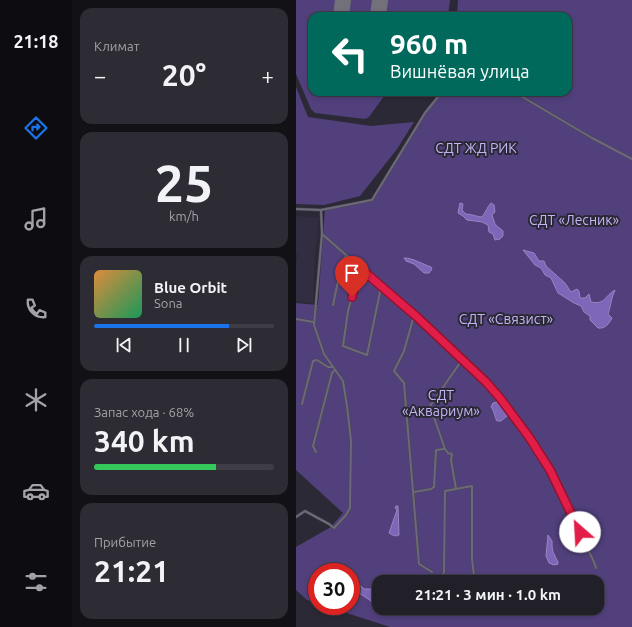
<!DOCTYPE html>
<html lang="ru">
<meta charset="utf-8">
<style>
body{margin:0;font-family:Ubuntu,sans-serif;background:#2d2c34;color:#f1f3f6;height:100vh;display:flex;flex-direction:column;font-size:15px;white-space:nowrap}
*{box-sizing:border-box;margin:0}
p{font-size:13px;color:#a2a2a8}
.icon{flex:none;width:22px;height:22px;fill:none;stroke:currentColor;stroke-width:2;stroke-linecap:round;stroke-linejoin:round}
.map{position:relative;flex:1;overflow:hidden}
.sheet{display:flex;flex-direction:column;gap:8px;padding:8px;background:#121116;width:224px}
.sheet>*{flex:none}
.banner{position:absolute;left:12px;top:12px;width:264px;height:84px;border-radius:12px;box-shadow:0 2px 6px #0003,0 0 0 1px #3e3d45;background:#00695c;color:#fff;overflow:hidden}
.speed{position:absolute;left:12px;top:563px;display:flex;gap:8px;font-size:20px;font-weight:700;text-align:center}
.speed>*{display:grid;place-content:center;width:52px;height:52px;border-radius:50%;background:#211f28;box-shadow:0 2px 6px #0003,0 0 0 1px #3e3d45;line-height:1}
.speed .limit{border:6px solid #d22;background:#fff;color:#111}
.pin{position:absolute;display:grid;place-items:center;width:34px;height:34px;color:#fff;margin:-41px -17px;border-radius:50% 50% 50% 0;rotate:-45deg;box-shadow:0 0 4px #0007}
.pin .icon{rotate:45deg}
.me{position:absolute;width:44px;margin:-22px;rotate:334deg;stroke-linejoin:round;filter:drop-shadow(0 0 3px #0008)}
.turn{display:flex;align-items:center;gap:14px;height:84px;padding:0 16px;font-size:18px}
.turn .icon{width:52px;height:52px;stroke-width:2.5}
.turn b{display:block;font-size:28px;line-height:34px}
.big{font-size:30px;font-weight:700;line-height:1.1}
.sheet .widget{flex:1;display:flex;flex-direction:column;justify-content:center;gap:6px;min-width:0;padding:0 14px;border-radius:12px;background:#2d2c34}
.sheet .dial{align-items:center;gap:0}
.dial b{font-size:52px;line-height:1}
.song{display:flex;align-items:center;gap:12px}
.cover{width:48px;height:48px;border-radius:6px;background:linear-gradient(135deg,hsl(30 70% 55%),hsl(150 70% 35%))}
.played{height:4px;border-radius:2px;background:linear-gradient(90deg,#1a73e8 75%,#3e3d45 75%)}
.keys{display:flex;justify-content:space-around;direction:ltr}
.heat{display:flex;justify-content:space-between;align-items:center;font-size:22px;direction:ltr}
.charge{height:6px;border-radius:3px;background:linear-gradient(90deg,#34c759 68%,#3e3d45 0)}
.trip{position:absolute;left:76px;top:575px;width:232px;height:40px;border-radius:12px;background:#211f28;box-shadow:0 2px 6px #0003,0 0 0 1px #3e3d45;font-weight:700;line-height:40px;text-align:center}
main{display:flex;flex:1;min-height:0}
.tab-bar{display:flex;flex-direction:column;width:72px;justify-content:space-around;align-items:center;background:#0d0c10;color:#a2a2a8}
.tab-bar .icon{width:28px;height:28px}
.tab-bar .on{color:#1a73e8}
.tab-bar b{font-size:18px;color:#f1f3f6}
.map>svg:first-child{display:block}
.built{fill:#322d41}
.green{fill:#52407d;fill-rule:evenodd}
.water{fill:#7e66b8;stroke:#9886c2}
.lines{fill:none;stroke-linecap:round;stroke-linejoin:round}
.runway{stroke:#72707a;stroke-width:16}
.street-casing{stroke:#494752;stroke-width:3}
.street{stroke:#6c6978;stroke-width:2}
.route-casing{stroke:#92132f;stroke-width:10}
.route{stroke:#e11d48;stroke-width:7}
.labels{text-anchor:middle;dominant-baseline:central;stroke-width:4;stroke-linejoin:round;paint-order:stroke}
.park-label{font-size:14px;fill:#c3b3f4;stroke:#2c2936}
</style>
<main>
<nav class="tab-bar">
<b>21:18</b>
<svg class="icon on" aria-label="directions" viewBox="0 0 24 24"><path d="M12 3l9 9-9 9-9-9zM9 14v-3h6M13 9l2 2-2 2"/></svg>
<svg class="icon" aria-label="music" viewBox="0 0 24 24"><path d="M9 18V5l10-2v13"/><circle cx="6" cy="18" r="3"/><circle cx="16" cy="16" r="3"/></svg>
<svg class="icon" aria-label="phone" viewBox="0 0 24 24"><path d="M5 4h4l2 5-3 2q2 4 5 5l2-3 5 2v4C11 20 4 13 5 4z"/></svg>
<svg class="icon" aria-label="climate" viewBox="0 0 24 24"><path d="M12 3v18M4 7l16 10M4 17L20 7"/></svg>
<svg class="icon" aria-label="car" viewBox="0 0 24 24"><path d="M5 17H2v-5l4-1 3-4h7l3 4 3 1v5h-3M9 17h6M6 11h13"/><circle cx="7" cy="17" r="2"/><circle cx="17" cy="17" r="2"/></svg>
<svg class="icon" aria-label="filters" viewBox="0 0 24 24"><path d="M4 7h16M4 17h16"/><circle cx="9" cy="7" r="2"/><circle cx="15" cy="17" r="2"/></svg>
</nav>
<section class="sheet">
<div class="widget"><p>Климат</p>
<div class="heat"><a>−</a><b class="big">20°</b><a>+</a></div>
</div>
<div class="widget dial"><b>25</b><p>km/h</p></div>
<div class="widget">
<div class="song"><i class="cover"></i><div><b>Blue Orbit</b><p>Sona</p></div></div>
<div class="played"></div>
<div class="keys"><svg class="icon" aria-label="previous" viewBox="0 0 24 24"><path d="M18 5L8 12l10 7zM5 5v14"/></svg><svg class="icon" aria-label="pause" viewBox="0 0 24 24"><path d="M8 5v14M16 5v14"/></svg><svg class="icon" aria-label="next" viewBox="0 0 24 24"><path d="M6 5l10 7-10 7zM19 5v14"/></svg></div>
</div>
<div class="widget"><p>Запас хода · 68%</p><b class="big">340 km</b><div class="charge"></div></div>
<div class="widget"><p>Прибытие</p><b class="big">21:21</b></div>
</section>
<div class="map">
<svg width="336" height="627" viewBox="0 0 336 627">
<rect width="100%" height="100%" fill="#2c2936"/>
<!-- built -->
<path class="built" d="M0,216L23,218L19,256L17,303L0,301V264L2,255L0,254Z"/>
<!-- green -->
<g class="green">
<path d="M0,0H42L39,16H16V92H91L73,117L69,119L19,113L15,109L0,74Z"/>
<path d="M53,0H154L152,16H50Z"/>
<path d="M162,0H336V627H94L29,606H55V592L63,593L75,601H79L83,603V608H301V582H83V593L74,589H68L63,584L55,582V572H21V603L11,600L0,590V547L35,527L47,513L0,470V303L22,305L29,208L75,200L132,107L144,92H272V16H161ZM167,204L166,210L171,214C176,214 181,217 186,217L191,212L192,206L199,212L196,215L199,224L204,227L193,231L192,225L186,222H179L163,213ZM228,250L238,253L243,261H248L250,266L269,283L275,292L283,291L284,297C292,299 300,308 309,300C313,297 313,293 318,291C315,299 315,307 312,314L294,316L288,312L285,306L278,303L262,293L255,278L249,275L245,268L239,265ZM197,403L205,405L211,416L205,421L198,416V411L196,407Z"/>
<path d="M0,87L12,117L75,126L118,122L101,149L64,196L28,205L0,204Z"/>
</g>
<!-- water -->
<g class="water">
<path d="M164,203L167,204L166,210L170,214C176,214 181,217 186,217C190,212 191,207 195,203L198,205L199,212L196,215L199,224L207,231V236L204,239L199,240L197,234L193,232L192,225L186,222L171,220L167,216L162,213Z"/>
<path d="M227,250L238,253L243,261H248L250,266L269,283L275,292L281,289L283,291L284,298H289L293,294L295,302C310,305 308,296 319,290C315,298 315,306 312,314L316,318C313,324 309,329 302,328L294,320V316L288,312L285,306L278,303L262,293L255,278L249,275L245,268L239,265Z"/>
<path d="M108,258C117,258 126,264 135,267L136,269L133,273H128L118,264L110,261Z"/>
<path d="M201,402L211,414V416L205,421H201C198,416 199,412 195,407L197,403Z"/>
<path d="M100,506H102L103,535C99,537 96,535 93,533L101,510L99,508Z"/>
<path d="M252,535L256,541C256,552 257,552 262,562V564L258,565L253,563L250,556Z"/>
<path d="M55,582L63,584L68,589H74L83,593V603L79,601H75L63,593L55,592Z"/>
</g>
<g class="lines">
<!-- runway -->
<g class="runway">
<path d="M45,16L47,0"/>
<path d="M82,16L84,0"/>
</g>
<!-- street casing -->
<g class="street-casing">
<g id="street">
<path d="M218,92L296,138L336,159"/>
<path d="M0,209L25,210L76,200L129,113L146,92"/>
<path d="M25,210L26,234L121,317L190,382L204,398L233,437L254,470L298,562L300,568"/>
<path d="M64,268L52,311L47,346L71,355L85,287"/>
<path d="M37,305L46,262L50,256"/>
<path d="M121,317L117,319L108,351L98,371L108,383L123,564L136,572"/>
<path d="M0,319L17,322"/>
<path d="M6,404L17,361L21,360L32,367H37"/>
<path d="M20,452L17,446L36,373L39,370"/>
<path d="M160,489L155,460L156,454L152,453L149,449L134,406L166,360"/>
<path d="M118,492L135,489L138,487L140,450L148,449"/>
<path d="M0,517L9,511L33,524L38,528L50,515L54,508L55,441L51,406L47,381L28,354L18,325L26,234"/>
<path d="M146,577L148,572L149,491L176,486V559L178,576"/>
</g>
</g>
<!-- street -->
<use href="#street" class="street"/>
</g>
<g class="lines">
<!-- route casing -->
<g class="route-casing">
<path id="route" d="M56,297L64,268L121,317L190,382L204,398L233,437L254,470L284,532"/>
</g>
<!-- route -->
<use href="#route" class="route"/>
</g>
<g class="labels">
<!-- park labels -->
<g class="park-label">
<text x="180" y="148">СДТ ЖД РИК</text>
<text x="278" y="220">СДТ «Лесник»</text>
<text x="210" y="319">СДТ «Связист»</text>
<text x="145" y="395">СДТ<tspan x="145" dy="16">«Аквариум»</tspan></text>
</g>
</g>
</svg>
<div class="speed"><div class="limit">30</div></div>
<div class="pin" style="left:56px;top:297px;background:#d93025"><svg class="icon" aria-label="arrive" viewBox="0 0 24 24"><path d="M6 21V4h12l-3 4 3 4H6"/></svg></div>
<svg class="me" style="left:284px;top:532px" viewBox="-20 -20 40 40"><circle r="19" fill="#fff"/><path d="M0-13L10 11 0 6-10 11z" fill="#e11d48"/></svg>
<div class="trip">21:21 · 3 мин · 1.0 km</div>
<div class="banner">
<div class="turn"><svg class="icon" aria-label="left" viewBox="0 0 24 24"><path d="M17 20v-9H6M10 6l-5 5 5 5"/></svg><div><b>960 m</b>Вишнёвая улица</div></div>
</div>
</div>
</main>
